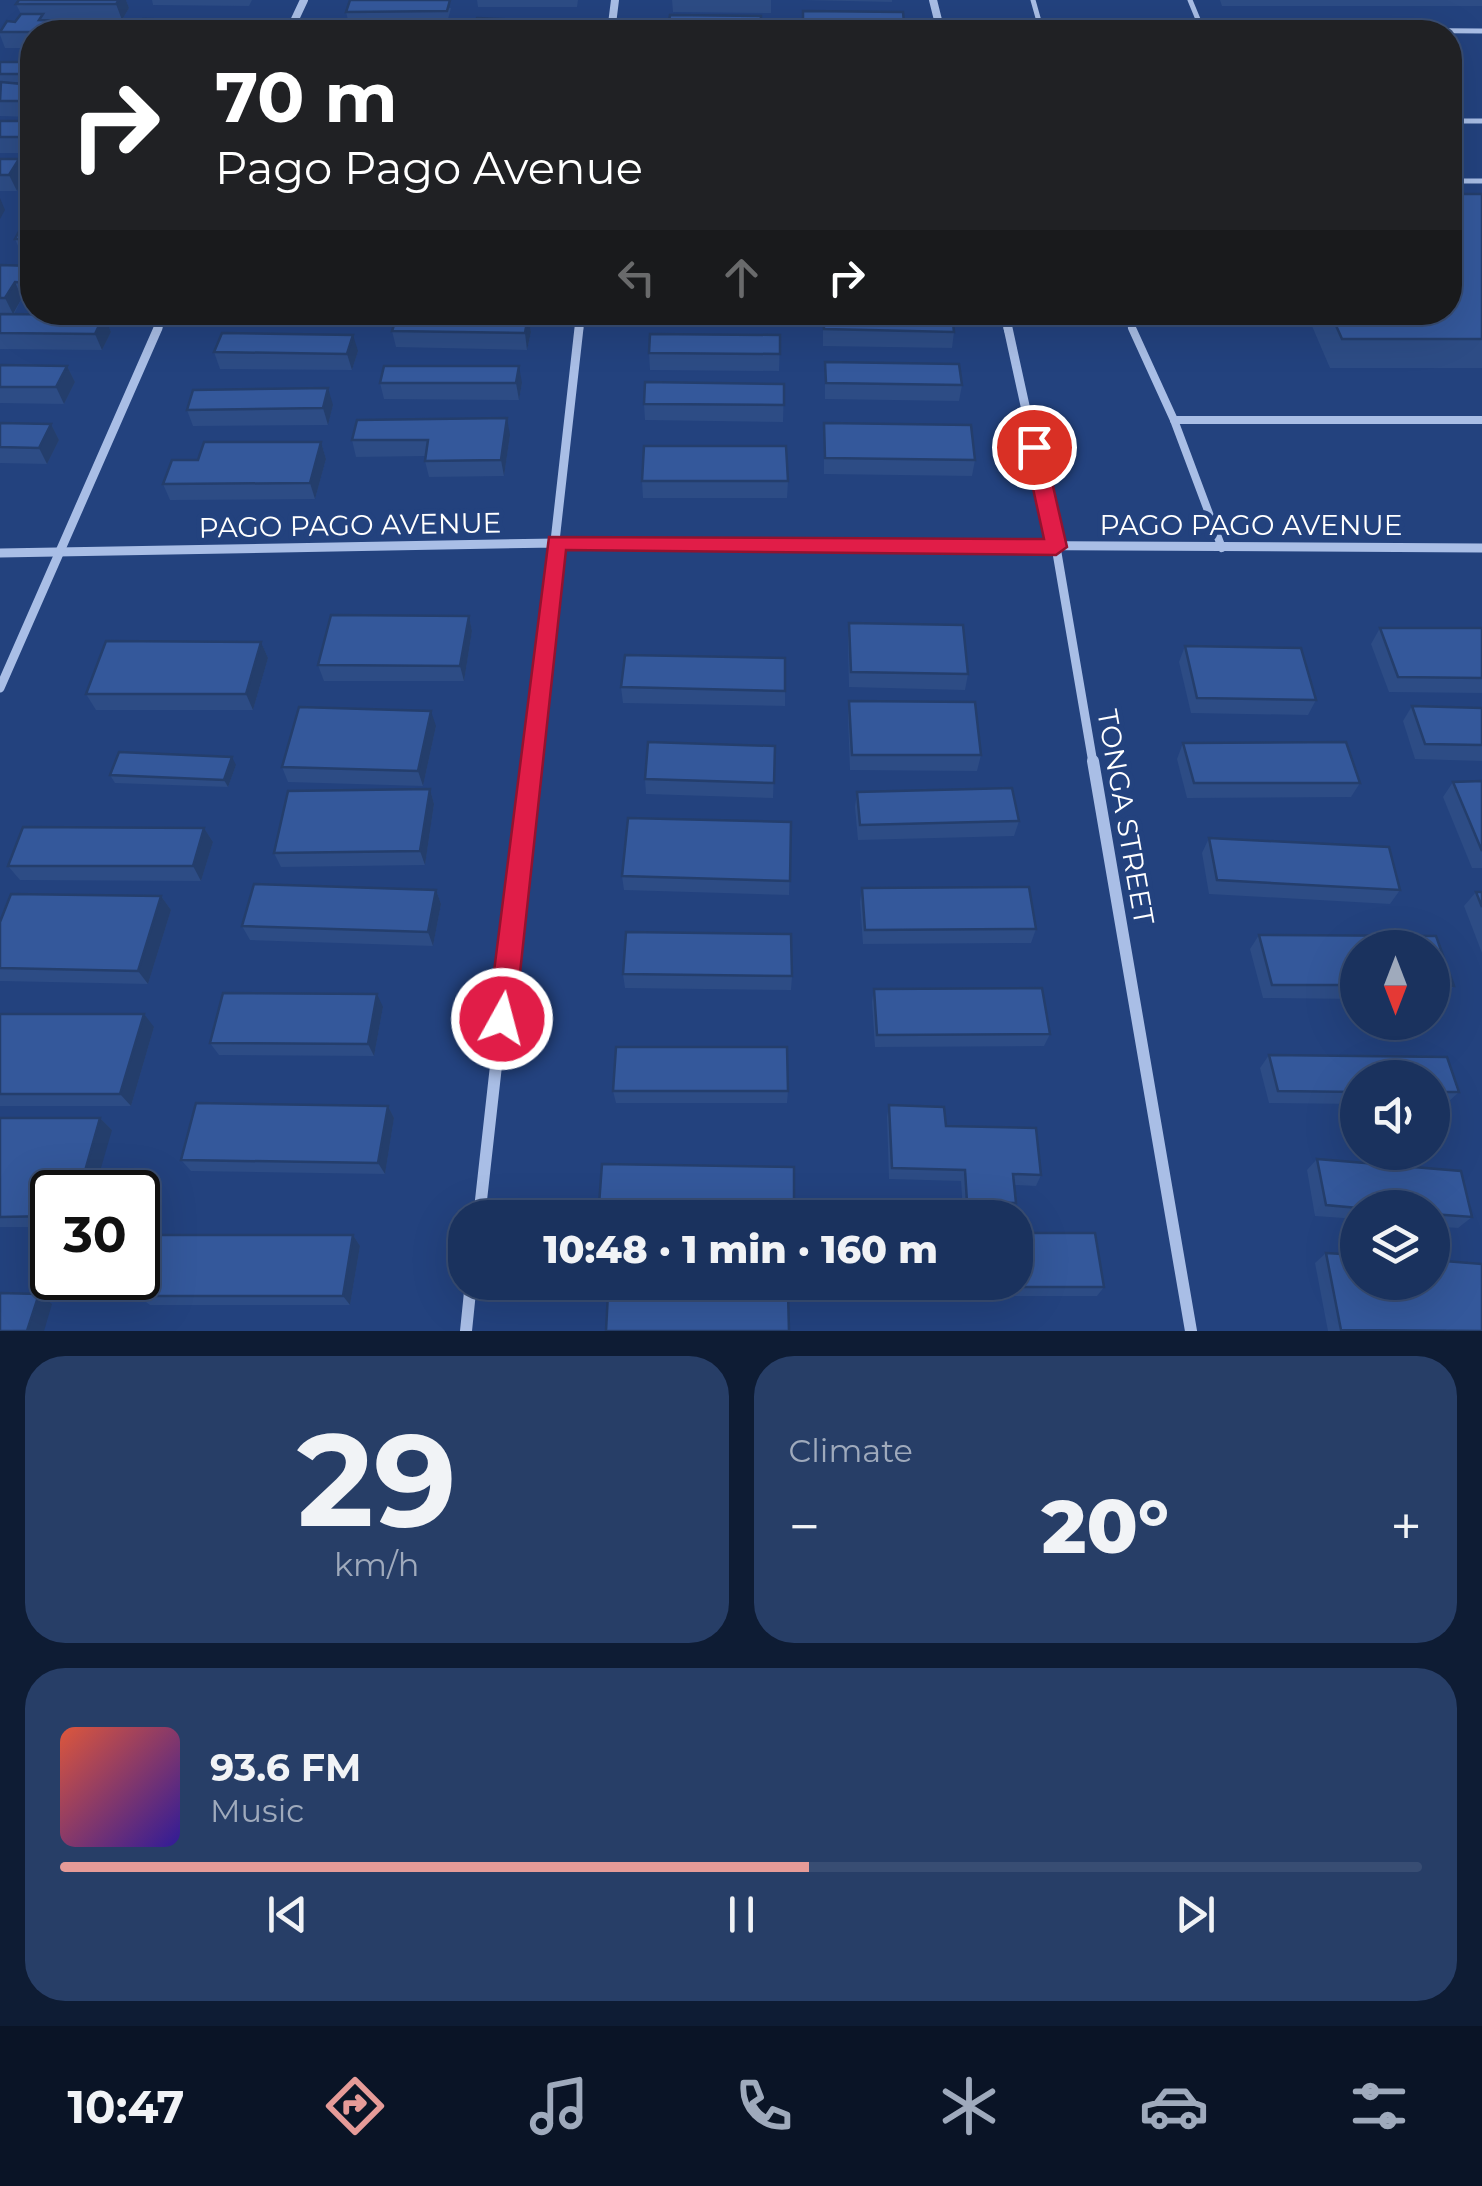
<!DOCTYPE html>
<meta charset="utf-8">
<style>
body{margin:0;font-family:Montserrat,sans-serif;background:#273e67;color:#f1f3f6;height:100vh;display:flex;flex-direction:column;font-size:38px;white-space:nowrap}
*{box-sizing:border-box;margin:0}
p{font-size:32px;color:#9faabc}
.icon{flex:none;width:55px;height:55px;fill:none;stroke:currentColor;stroke-width:2;stroke-linecap:round;stroke-linejoin:round}
.map{position:relative;height:1331px;overflow:hidden}
.sheet{display:flex;flex-direction:column;gap:25px;padding:25px;background:#0e1c34;flex:1}
.sheet>*{flex:none}
.guide{position:absolute;left:20px;top:20px;width:1442px;height:305px;border-radius:40px;box-shadow:0 10px 40px #0002,0 0 0 2px #384d73;background:#202124;color:#fff;overflow:hidden}
.needle{width:65px;rotate:180deg}
.fabs{position:absolute;left:1340px;top:930px;display:grid;gap:20px}
.fabs a{display:grid;place-items:center;width:110px;height:110px;border-radius:50%;background:#1a325e;box-shadow:0 10px 40px #0002,0 0 0 2px #384d73;font-size:50px}
.speed{position:absolute;left:30px;top:1170px;display:flex;gap:20px;font-size:50px;font-weight:700;text-align:center}
.speed>*{display:grid;place-content:center;width:130px;height:130px;border-radius:50%;background:#1a325e;box-shadow:0 10px 40px #0002,0 0 0 2px #384d73;line-height:1}
.speed .limit{border:5px solid #111;border-radius:15px;background:#fff;color:#111}
.pin{position:absolute;display:grid;place-items:center;width:85px;height:85px;color:#fff;margin:-42px;border:5px solid #fff;border-radius:50%;box-shadow:0 2px 10px #0007}
.me{position:absolute;width:110px;margin:-55px;rotate:7deg;stroke-linejoin:round;filter:drop-shadow(0 0 8px #0008)}
.turn{display:flex;align-items:center;gap:35px;height:210px;padding:0 30px;font-size:45px}
.turn .icon{width:130px;height:130px;stroke-width:2.5}
.turn b{display:block;font-size:70px;line-height:85px}
.lanes{display:flex;align-items:center;height:95px;padding:0 30px;background:#0003;justify-content:center;gap:50px;direction:ltr}
.lanes .off{opacity:.35}
.big{font-size:75px;font-weight:800;line-height:1.1}
.sheet .card{flex:1;display:flex;flex-direction:column;justify-content:center;gap:15px;min-width:0;padding:0 35px;border-radius:40px;background:#273e67}
.sheet .dial{align-items:center;gap:0}
.dial b{font-size:130px;line-height:1}
.song{display:flex;align-items:center;gap:30px}
.cover{width:120px;height:120px;border-radius:15px;background:linear-gradient(135deg,hsl(10 70% 55%),hsl(250 70% 35%))}
.played{height:10px;border-radius:5px;background:linear-gradient(90deg,#e69b98 55%,#384d73 55%)}
.keys{display:flex;justify-content:space-around;direction:ltr}
.heat{display:flex;justify-content:space-between;align-items:center;font-size:55px;direction:ltr}
.sheet .tiles{flex:1;display:grid;gap:25px;grid-template-columns:1fr 1fr}
.card:last-child{grid-column:span 2}
.trip{position:absolute;left:448px;top:1200px;width:585px;height:100px;border-radius:40px;background:#1a325e;box-shadow:0 10px 40px #0002,0 0 0 2px #384d73;font-weight:800;line-height:100px;text-align:center}
.tabs{display:flex;height:160px;justify-content:space-around;align-items:center;background:#0a1426;color:#9faabc}
.tabs .icon{width:70px;height:70px}
.tabs .on{color:#e69b98}
.tabs b{font-size:45px;color:#f1f3f6}
.map>svg:first-child{display:block}
.lines{fill:none;stroke-linecap:round;stroke-linejoin:round}
.lane-far1{stroke:#a9bee6;stroke-width:5}
.lane{stroke:#a9bee6;stroke-width:8}
.street-far2{stroke:#a9bee6;stroke-width:8}
.street-far1{stroke:#a9bee6;stroke-width:9}
.street{stroke:#a9bee6;stroke-width:12}
.wall{fill:#2d4c85}
.shaded-wall{fill:#243e6c}
.building{fill:#34589b;stroke:#243e6c;stroke-width:2.5}
.route{fill:#e11d48;stroke:#92132f;stroke-width:2.5}
.labels{text-anchor:middle;dominant-baseline:central;stroke-width:10;stroke-linejoin:round;paint-order:stroke}
.street-label{font-size:28px;fill:#fff;stroke:#23427e}
</style>
<div class="map">
<svg width="1482" height="1331" viewBox="0 0 1482 1331">
<rect width="100%" height="100%" fill="#23427e"/>
<g class="lines">
<!-- lane-far1 -->
<g class="lane-far1">
<path d="M1033,0L1042,32"/>
<path d="M1190,0L1202,29L1482,31"/>
<path d="M1450,121H1482"/>
<path d="M1450,181H1482"/>
<path d="M1125,312L1133,330"/>
</g>
<!-- lane -->
<g class="lane">
<path d="M1132,328L1174,420L1222,548"/>
<path d="M1174,420H1482"/>
</g>
<!-- street-far2 -->
<g class="street-far2">
<path d="M933,0L941,32"/>
<path d="M289,32L304,0"/>
<path d="M611,32L615,0"/>
<path d="M1004,312L1008,330"/>
<path d="M157,330L165,312"/>
<path d="M579,330L581,312"/>
</g>
<!-- street-far1 -->
<g class="street-far1">
<path d="M1008,328L1056,547L1093,763"/>
<path d="M0,553L556,543L1482,548"/>
<path d="M0,688L158,328"/>
<path d="M530,763L579,328"/>
</g>
<!-- street -->
<g class="street">
<path d="M1093,761L1191,1331"/>
<path d="M479,1218L530,761"/>
<path d="M466,1331L471,1282"/>
</g>
</g>
<!-- wall -->
<g class="wall">
<path d="M126,0L129,8L122,20L46,19L109,22L113,32H32V48H5L0,35V31L15,22L21,14L16,4Z"/>
<path d="M152,0H252L249,6L153,5Z"/>
<path d="M477,0H578L577,7H478Z"/>
<path d="M672,0H771V13L673,12Z"/>
<path d="M801,0H892V2Z"/>
<path d="M1220,0H1482V6H1222Z"/>
<path d="M451,8L448,19L348,20L346,12Z"/>
<path d="M803,11L904,23L903,31L803,30Z"/>
<path d="M761,16L760,32H668V28Z"/>
<path d="M241,21L244,29L241,32H137L136,29Z"/>
<path d="M473,27L569,30L568,32H474Z"/>
<path d="M0,62H32V82H9L32,85V117L0,116Z"/>
<rect x="0" y="121" width="32" height="32"/>
<path d="M0,159L26,175L17,191H0Z"/>
<path d="M1482,194V368H1330L1306,312H1450Z"/>
<path d="M32,223V255H22L15,239Z"/>
<path d="M0,265L32,266V299L22,298L14,314L104,315L111,332L102,350L0,349Z"/>
<path d="M226,312H367L364,323L229,322Z"/>
<path d="M649,312H779V319L649,318Z"/>
<path d="M823,312L954,332L952,348L823,346Z"/>
<path d="M528,316L531,332L527,350L396,347L392,331Z"/>
<path d="M780,335L779,371L650,370L649,353Z"/>
<path d="M358,351L352,370L220,369L214,352Z"/>
<path d="M825,362L962,385L959,401L825,399Z"/>
<path d="M0,365L67,366L75,382L64,404L0,403Z"/>
<path d="M380,383H522L519,400L384,399Z"/>
<path d="M784,384L783,422L645,420L644,404Z"/>
<path d="M333,405L328,425L193,426L187,410Z"/>
<path d="M0,423L51,424L59,440L47,464L0,463Z"/>
<path d="M824,423L975,460L972,476L824,474Z"/>
<path d="M510,435L504,476L429,477L425,461V456L356,457L352,440Z"/>
<path d="M321,442L326,459L315,499L170,500L163,484L198,460Z"/>
<path d="M642,481H788L787,498H643Z"/>
<path d="M469,616L472,631L464,681H324L318,665Z"/>
<path d="M849,623L968,674L965,690L849,687L848,639Z"/>
<path d="M1380,628H1482V693L1389,692L1371,644Z"/>
<path d="M261,642L268,658L253,710H96L86,694Z"/>
<path d="M1185,646L1316,700L1308,715L1191,713L1179,662Z"/>
<path d="M785,658V706L623,703L621,687Z"/>
<path d="M849,701L981,755L977,771L850,770L848,716Z"/>
<path d="M1412,706L1482,708V761L1415,759L1403,721Z"/>
<path d="M436,726L423,786L288,782L282,767Z"/>
<path d="M1183,743L1360,783L1351,797L1187,798L1177,759Z"/>
<path d="M775,746L773,798L646,794L645,779Z"/>
<path d="M236,765L228,787L115,783L110,775Z"/>
<path d="M1482,781V868H1472L1443,797L1453,782Z"/>
<path d="M430,789L434,804L425,865L281,867L274,853Z"/>
<path d="M857,792L1019,821L1014,836L858,840L855,807Z"/>
<path d="M791,822L789,895L624,890L622,876Z"/>
<path d="M204,828L213,842L201,881L20,880L8,866Z"/>
<path d="M1209,838L1400,890L1390,904L1209,894L1202,853Z"/>
<path d="M862,888L1036,929L1031,943L863,944L860,902Z"/>
<path d="M436,890L441,904L433,946L250,940L242,926Z"/>
<path d="M1476,892H1482V953L1464,906Z"/>
<path d="M161,896L171,910L148,984L0,981V922Z"/>
<path d="M1259,935L1436,936L1454,986L1442,999H1432V948H1358V999L1263,998L1250,949Z"/>
<path d="M623,974L792,976L791,990L625,988Z"/>
<path d="M874,989L1050,1034L1044,1046L875,1047L872,1002Z"/>
<path d="M383,1007L374,1056L219,1055L210,1043Z"/>
<path d="M0,1014L154,1027L131,1106H0Z"/>
<path d="M1269,1055L1447,1057L1459,1092L1446,1104H1432V1078H1358V1104L1269,1103L1260,1068Z"/>
<path d="M613,1091H788L787,1103H616Z"/>
<path d="M889,1105L946,1126L1041,1175L1036,1186L1014,1185L1016,1203L1011,1214L963,1212L961,1181L889,1179L887,1117Z"/>
<path d="M388,1106L394,1118L385,1174L191,1171L181,1160Z"/>
<path d="M0,1118H100L112,1130L52,1192V1227H0Z"/>
<path d="M1317,1159L1472,1217L1458,1228L1432,1226V1208H1358V1219L1315,1216L1307,1170Z"/>
<path d="M599,1205L794,1208L793,1218H732L602,1216Z"/>
<path d="M353,1235L360,1246L350,1305H150L138,1296Z"/>
<path d="M1326,1253L1482,1331H1328L1315,1263Z"/>
<path d="M883,1282H1015L1104,1287L1097,1296H884Z"/>
</g>
<!-- shaded-wall -->
<g class="shaded-wall">
<path d="M119,0H126L129,8L122,20L116,4Z"/>
<path d="M241,21L244,29L241,32H236Z"/>
<path d="M109,22L113,32H102Z"/>
<path d="M19,159L26,175L17,191L9,175Z"/>
<path d="M0,198L5,210L0,219Z"/>
<path d="M15,282L22,298L13,314L5,298Z"/>
<path d="M104,315L111,332L102,350L95,334Z"/>
<path d="M528,316L531,332L527,350L525,333Z"/>
<path d="M353,335L358,351L352,370L347,354Z"/>
<path d="M67,366L75,382L64,404L56,387Z"/>
<path d="M519,366L522,383L519,400L516,383Z"/>
<path d="M328,388L333,405L328,425L323,408Z"/>
<path d="M507,418L510,435L504,476L501,460Z"/>
<path d="M51,424L59,440L47,464L39,448Z"/>
<path d="M321,442L326,459L315,499L310,483Z"/>
<path d="M469,616L472,631L464,681L460,666Z"/>
<path d="M261,642L268,658L253,710L246,694Z"/>
<path d="M431,711L436,726L423,786L418,771Z"/>
<path d="M232,757L236,765L228,787L224,780Z"/>
<path d="M430,789L434,804L425,865L420,851Z"/>
<path d="M204,828L213,842L201,881L193,866Z"/>
<path d="M436,890L441,904L433,946L428,932Z"/>
<path d="M161,896L171,910L148,984L138,971Z"/>
<path d="M377,994L383,1007L374,1056L368,1044Z"/>
<path d="M144,1014L154,1027L131,1106L120,1094Z"/>
<path d="M388,1106L394,1118L385,1174L378,1163Z"/>
<path d="M100,1118L112,1130L94,1192H79Z"/>
<path d="M353,1235L360,1246L350,1305L343,1296Z"/>
<path d="M39,1294L52,1304L44,1331H27Z"/>
</g>
<!-- building -->
<g class="building">
<path d="M19,0H119L116,4H16Z"/>
<path d="M350,0H450L447,11L346,12Z"/>
<path d="M803,11L903,12L904,23L803,22Z"/>
<path d="M21,14H43L39,20L109,22L102,32H0L7,21L15,22Z"/>
<path d="M670,15L761,16L760,29L668,28Z"/>
<path d="M477,18L568,22L565,32L473,27Z"/>
<path d="M143,19L241,21L235,31L136,29Z"/>
<path d="M345,23H382L379,31H430L429,32H342Z"/>
<rect x="0" y="62" width="32" height="12"/>
<path d="M1,82L32,85V101H0Z"/>
<path d="M0,121H32V131L29,137H0Z"/>
<path d="M0,159H19L9,175H0Z"/>
<path d="M1450,194H1482V339H1342L1330,312H1450Z"/>
<path d="M24,222L32,223V239H15Z"/>
<path d="M0,265L32,266V283L15,282L5,298H0Z"/>
<path d="M823,312L952,314L954,332L824,329Z"/>
<path d="M398,313L528,316L525,333L392,331Z"/>
<path d="M0,314L104,315L95,334L0,333Z"/>
<path d="M222,333L353,335L347,354L214,352Z"/>
<path d="M650,334L780,335V354L649,353Z"/>
<path d="M825,362L959,364L962,385L826,383Z"/>
<path d="M0,365L67,366L56,387H0Z"/>
<path d="M384,366H519L516,383H380Z"/>
<path d="M645,382L784,384V405L644,404Z"/>
<path d="M328,388L323,408L187,410L193,390Z"/>
<path d="M507,418L501,460L425,461L428,440H352L357,420Z"/>
<path d="M0,423L51,424L39,448L0,447Z"/>
<path d="M824,423L971,425L975,460L825,458Z"/>
<path d="M204,442H321L310,483L163,484L172,460H198Z"/>
<path d="M644,446H786L788,481H642Z"/>
<path d="M331,615L469,616L460,666L318,665Z"/>
<path d="M849,623L963,625L968,674L851,672Z"/>
<path d="M1380,628H1482V678L1398,677Z"/>
<path d="M106,641L261,642L246,694H86Z"/>
<path d="M1185,646L1301,648L1316,700L1197,698Z"/>
<path d="M625,655L785,658V691L621,687Z"/>
<path d="M849,701L975,702L981,755H852Z"/>
<path d="M1412,706L1482,708V745L1425,744Z"/>
<path d="M299,707L431,711L418,771L282,767Z"/>
<path d="M648,742L775,746L774,783L645,779Z"/>
<path d="M1346,742L1360,783H1194L1183,743Z"/>
<path d="M119,752L232,757L224,780L110,775Z"/>
<path d="M1482,781V851L1453,782Z"/>
<path d="M1012,788L1019,821L860,825L857,792Z"/>
<path d="M430,789L420,851L274,853L288,791Z"/>
<path d="M628,818L791,822L790,881L622,876Z"/>
<path d="M23,827L204,828L193,866H8Z"/>
<path d="M1209,838L1389,847L1400,890L1217,880Z"/>
<path d="M254,884L436,890L428,932L242,926Z"/>
<path d="M1029,887L1036,929L865,930L862,888Z"/>
<path d="M1476,892H1482V907Z"/>
<path d="M11,894L161,896L138,971L0,968V922Z"/>
<path d="M626,932L791,934L792,976L623,974Z"/>
<path d="M1259,935L1436,936L1454,986H1432V948H1358V985H1272Z"/>
<path d="M1042,988L1050,1034L877,1035L874,989Z"/>
<path d="M223,993L377,994L368,1044L210,1043Z"/>
<path d="M0,1014H144L120,1094H0Z"/>
<path d="M616,1047H787L788,1091H613Z"/>
<path d="M1269,1055L1447,1057L1459,1092H1432V1078H1358V1092L1278,1091Z"/>
<path d="M196,1103L388,1106L378,1163L181,1160Z"/>
<path d="M889,1105L944,1107L946,1126L1036,1128L1041,1175L1013,1174L1016,1203L967,1202L965,1170L892,1168Z"/>
<path d="M0,1118H100L79,1192H52V1216L0,1217Z"/>
<path d="M1317,1159L1461,1171L1472,1217L1432,1214V1208H1358L1326,1205Z"/>
<path d="M602,1164L794,1167V1208L599,1205Z"/>
<path d="M1015,1233H1095L1104,1287H887L886,1282H1015Z"/>
<path d="M154,1235H353L343,1296H138Z"/>
<path d="M1326,1253L1358,1255V1282H1432V1260L1482,1264V1331L1341,1330Z"/>
<path d="M788,1292L789,1331H606L608,1293Z"/>
<path d="M0,1293L39,1294L27,1331H0Z"/>
</g>
<!-- route -->
<path class="route" d="M1034,440L1044,447L1067,547L1056,555L566,550L515,1019L511,1028L502,1032L492,1028L488,1019L549,537L1044,539L1024,447Z"/>
<g class="labels">
<!-- street labels -->
<g class="street-label">
<text transform="translate(350 525) rotate(-1)">PAGO PAGO AVENUE</text>
<text x="1251" y="525">PAGO PAGO AVENUE</text>
<text transform="translate(1126 817) rotate(80)">TONGA STREET</text>
</g>
</g>
</svg>
<div class="fabs">
<a><svg class="needle" viewBox="-14 -14 28 28"><path d="M0-13l5 13h-10z" fill="#e53935"/><path d="M0 13l5-13h-10z" fill="#9faabc"/></svg></a>
<a><svg class="icon" aria-label="sound" viewBox="0 0 24 24"><path d="M4 9h4l5-4v14l-5-4H4zM17 9q2 3 0 6"/></svg></a>
<a><svg class="icon" aria-label="layers" viewBox="0 0 24 24"><path d="M12 4l9 5-9 5-9-5zM3 14l9 5 9-5"/></svg></a>
</div>
<div class="speed"><div class="limit">30</div></div>
<div class="pin" style="left:1034px;top:447px;background:#d93025"><svg class="icon" aria-label="arrive" viewBox="0 0 24 24"><path d="M6 21V4h12l-3 4 3 4H6"/></svg></div>
<svg class="me" style="left:502px;top:1019px" viewBox="-20 -20 40 40"><circle r="17" fill="#e11d48" stroke="#fff" stroke-width="3"/><path d="M0-11L8 9 0 5-8 9z" fill="#fff"/></svg>
<div class="trip">10:48 · 1 min · 160 m</div>
<div class="guide">
<div class="turn"><svg class="icon" aria-label="right" viewBox="0 0 24 24"><path d="M7 20v-9h11M14 6l5 5-5 5"/></svg><div><b>70 m</b>Pago Pago Avenue</div></div>
<div class="lanes"><svg class="icon off" aria-label="left" viewBox="0 0 24 24"><path d="M17 20v-9H6M10 6l-5 5 5 5"/></svg><svg class="icon off" aria-label="ahead" viewBox="0 0 24 24"><path d="M12 20V5M6 11l6-6 6 6"/></svg><svg class="icon" aria-label="right" viewBox="0 0 24 24"><path d="M7 20v-9h11M14 6l5 5-5 5"/></svg></div>
</div>
</div>
<section class="sheet">
<div class="tiles">
<div class="card dial"><b>29</b><p>km/h</p></div>
<div class="card"><p>Climate</p>
<div class="heat"><a>−</a><b class="big">20°</b><a>+</a></div>
</div>
<div class="card">
<div class="song"><i class="cover"></i><div><b>93.6 FM</b><p>Music</p></div></div>
<div class="played"></div>
<div class="keys"><svg class="icon" aria-label="previous" viewBox="0 0 24 24"><path d="M18 5L8 12l10 7zM5 5v14"/></svg><svg class="icon" aria-label="pause" viewBox="0 0 24 24"><path d="M8 5v14M16 5v14"/></svg><svg class="icon" aria-label="next" viewBox="0 0 24 24"><path d="M6 5l10 7-10 7zM19 5v14"/></svg></div>
</div>
</div>
</section>
<nav class="tabs">
<b>10:47</b>
<svg class="icon on" aria-label="directions" viewBox="0 0 24 24"><path d="M12 3l9 9-9 9-9-9zM9 14v-3h6M13 9l2 2-2 2"/></svg>
<svg class="icon" aria-label="music" viewBox="0 0 24 24"><path d="M9 18V5l10-2v13"/><circle cx="6" cy="18" r="3"/><circle cx="16" cy="16" r="3"/></svg>
<svg class="icon" aria-label="phone" viewBox="0 0 24 24"><path d="M5 4h4l2 5-3 2q2 4 5 5l2-3 5 2v4C11 20 4 13 5 4z"/></svg>
<svg class="icon" aria-label="climate" viewBox="0 0 24 24"><path d="M12 3v18M4 7l16 10M4 17L20 7"/></svg>
<svg class="icon" aria-label="car" viewBox="0 0 24 24"><path d="M5 17H2v-5l4-1 3-4h7l3 4 3 1v5h-3M9 17h6M6 11h13"/><circle cx="7" cy="17" r="2"/><circle cx="17" cy="17" r="2"/></svg>
<svg class="icon" aria-label="filters" viewBox="0 0 24 24"><path d="M4 7h16M4 17h16"/><circle cx="9" cy="7" r="2"/><circle cx="15" cy="17" r="2"/></svg>
</nav>
